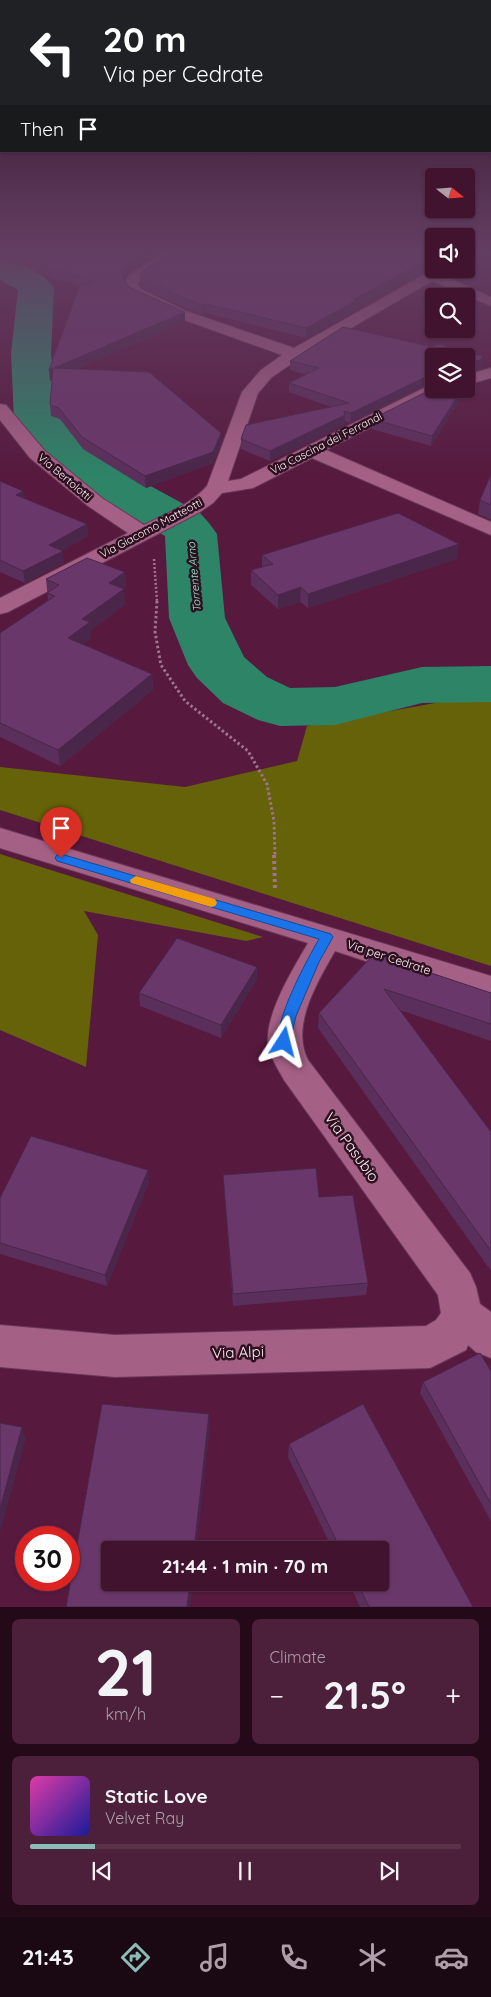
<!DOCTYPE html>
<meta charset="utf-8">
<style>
body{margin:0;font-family:Quicksand,sans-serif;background:#4c203a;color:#f1f3f6;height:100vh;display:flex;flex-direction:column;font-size:19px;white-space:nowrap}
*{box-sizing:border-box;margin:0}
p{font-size:16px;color:#ae9eaa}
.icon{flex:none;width:28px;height:28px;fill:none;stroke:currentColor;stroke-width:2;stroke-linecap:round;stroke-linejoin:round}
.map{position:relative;height:1607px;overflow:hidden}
.details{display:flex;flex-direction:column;gap:12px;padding:12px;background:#240a19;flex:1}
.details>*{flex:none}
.top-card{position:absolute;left:0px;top:0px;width:491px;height:152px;box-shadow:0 1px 4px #0004,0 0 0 1px #5a324a;background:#202124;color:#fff;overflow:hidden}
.needle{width:32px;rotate:107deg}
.controls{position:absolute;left:425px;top:168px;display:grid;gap:10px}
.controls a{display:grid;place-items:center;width:50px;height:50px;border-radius:5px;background:#41132e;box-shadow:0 1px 4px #0004,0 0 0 1px #5a324a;font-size:25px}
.speed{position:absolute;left:15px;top:1526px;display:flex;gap:10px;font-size:25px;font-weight:700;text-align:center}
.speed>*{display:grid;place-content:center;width:65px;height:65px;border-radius:50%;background:#41132e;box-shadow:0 1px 4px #0004,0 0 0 1px #5a324a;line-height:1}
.speed .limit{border:8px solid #d22;background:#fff;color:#111}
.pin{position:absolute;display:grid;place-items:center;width:42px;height:42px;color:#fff;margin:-51px -21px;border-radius:50% 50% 50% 0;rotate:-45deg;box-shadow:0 0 5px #0007}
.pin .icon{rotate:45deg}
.me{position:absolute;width:55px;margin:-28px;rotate:9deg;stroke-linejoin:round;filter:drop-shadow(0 0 4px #0008)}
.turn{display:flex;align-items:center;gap:18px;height:105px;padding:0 20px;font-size:22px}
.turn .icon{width:65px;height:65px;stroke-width:2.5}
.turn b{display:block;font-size:35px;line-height:42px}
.then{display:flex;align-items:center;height:48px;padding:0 20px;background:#0003;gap:10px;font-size:19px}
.big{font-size:38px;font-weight:700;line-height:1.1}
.details .tile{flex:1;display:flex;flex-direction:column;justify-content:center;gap:8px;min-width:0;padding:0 18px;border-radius:8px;background:#4c203a}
.details .dial{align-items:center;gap:0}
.dial b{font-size:65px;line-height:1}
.song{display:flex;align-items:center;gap:15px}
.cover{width:60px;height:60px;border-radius:8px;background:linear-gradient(135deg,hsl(320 70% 55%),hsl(240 70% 35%))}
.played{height:5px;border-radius:2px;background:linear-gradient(90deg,#8bbbb9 15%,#5a324a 15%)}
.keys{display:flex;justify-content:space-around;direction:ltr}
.heat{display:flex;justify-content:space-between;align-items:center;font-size:28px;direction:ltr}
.details .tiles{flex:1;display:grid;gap:12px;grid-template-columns:1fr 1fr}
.tile:last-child{grid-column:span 2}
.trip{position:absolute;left:101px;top:1541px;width:288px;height:50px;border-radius:5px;background:#41132e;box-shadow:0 1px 4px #0004,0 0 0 1px #5a324a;font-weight:700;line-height:50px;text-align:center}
.menu{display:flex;height:80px;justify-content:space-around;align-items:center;background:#1a0812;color:#ae9eaa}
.menu .icon{width:35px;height:35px}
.menu .on{color:#8bbbb9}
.menu b{font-size:22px;color:#f1f3f6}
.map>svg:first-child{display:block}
.green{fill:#656209}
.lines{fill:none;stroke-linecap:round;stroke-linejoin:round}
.river{fill:#2d8467;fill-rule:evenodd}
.minor-casing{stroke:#693957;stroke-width:2}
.path-far2{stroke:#9f748c;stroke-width:2.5;stroke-dasharray:2 2;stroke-linecap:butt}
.path-far1{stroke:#9f748c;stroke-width:3;stroke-dasharray:2.5 2.5;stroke-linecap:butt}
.path{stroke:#9f748c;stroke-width:4;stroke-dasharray:3 3;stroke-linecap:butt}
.minor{fill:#a56085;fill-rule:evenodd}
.wall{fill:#5b2f5b}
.shaded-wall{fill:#4a264a}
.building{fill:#6a376a;stroke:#4a264a}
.route{fill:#1a73e8;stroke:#114b97}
.slow{fill:#f59e0b}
.labels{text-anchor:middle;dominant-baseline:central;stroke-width:5;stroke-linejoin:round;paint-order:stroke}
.far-street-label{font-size:11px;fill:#feeef5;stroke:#2d1120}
.far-water-label{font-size:11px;font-style:italic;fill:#94fbd4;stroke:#2d1120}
.street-label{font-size:12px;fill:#feeef5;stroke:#2d1120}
.near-street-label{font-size:15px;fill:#feeef5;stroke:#2d1120}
</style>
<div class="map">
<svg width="491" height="1607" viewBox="0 0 491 1607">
<rect width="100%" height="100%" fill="#57193e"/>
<!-- green -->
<g class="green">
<path d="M491,693V966L0,810V767L185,787L297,761L307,726Z"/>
<path d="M0,854L263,937L246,941L84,911L98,935L86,1067L0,1030Z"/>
</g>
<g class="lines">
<!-- river -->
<path class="river" d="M0,260C22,264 40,269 54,288L51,353L58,417L103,460L200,513L209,523L217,534L225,618L244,657L267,677L290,688L335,687L422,667L491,666V702L422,703L335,725L280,726L258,720L223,703L197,678L188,665L169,618L165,536L69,480L20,429L14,420L11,353L18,290L0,280Z"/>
<!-- minor casing -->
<g class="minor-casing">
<g id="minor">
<path d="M165,252H181L141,280L138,284L141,289L186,311L294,348L434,269H450L442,275L491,297V306L432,281L303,356L272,377L258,393L228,481L241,479L434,383V389H442L440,392L326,450L491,522V535L312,458L253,488L222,493L213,503L200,512L8,612L0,614V598L128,533L88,506L30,458L0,420V404L6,405L44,450L102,498L144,525C166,514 190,505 207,486L242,392L261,370L282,355L176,317L130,295L124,284L130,274Z"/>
<path d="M466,252H478L466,259Z"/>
<path d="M491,368V378L466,385V375Z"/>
<path d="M0,828L491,976V1002L335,951C318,981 290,1026 308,1060L470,1273L476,1287L480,1304L491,1312V1358L476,1352L468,1345L466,1350L430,1368L115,1377L0,1367V1325L115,1335L426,1326L436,1320L441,1313L438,1295L284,1080C278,1069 270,1057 268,1044C265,1014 293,969 308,943L0,848Z"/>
</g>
</g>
<!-- path-far2 -->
<path class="path-far2" d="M154,559L157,602"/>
<!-- path-far1 -->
<path class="path-far1" d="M157,601L155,632L161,665L185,701L248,751L267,784L274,821L275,856"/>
<!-- path -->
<path class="path" d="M274,855L275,889"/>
<!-- minor -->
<use href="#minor" class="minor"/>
</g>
<!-- wall -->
<g class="wall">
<path d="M0,252H161L129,272L125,280L129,287L185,322L77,369L221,433V444L213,463L146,488L83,449L60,419L51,416L50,405L52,380L50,381L81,286L50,277L0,255Z"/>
<path d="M480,252H491V254Z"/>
<path d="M140,275L357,307V310L306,338L206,313L203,315L187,309L142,288L140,284Z"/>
<path d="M343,327L432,347L438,344L483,356L481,365L479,370L466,373V356H434V381L350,423L345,421V425L270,461L241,449V439L246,425L331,407L289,392V383L307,375L290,370V361Z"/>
<path d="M469,377L468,386L431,446L372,429V419Z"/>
<path d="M491,474V520L478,514L480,500Z"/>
<path d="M0,481L24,498L87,524L88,536L62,551L64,563L25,583L0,572Z"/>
<path d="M262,555L457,559L308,608L300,602L278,609L251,585V570L262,567Z"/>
<path d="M125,572L126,587L123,589L125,604L91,630V638L82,644L152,674L153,690L60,766L0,737V633L48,600L46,579Z"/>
<path d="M374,954L491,993V1041L400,1010L491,1132V1271L318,1028L319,1013Z"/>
<path d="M257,967V980L221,1038L140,1006L139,993Z"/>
<path d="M223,1175L319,1197L368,1283L366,1295L233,1306L224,1187Z"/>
<path d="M149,1182L107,1286L0,1254V1198Z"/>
<path d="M491,1371V1521L420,1393L423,1382Z"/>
<path d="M289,1444L473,1607H360L349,1582H380V1550H333L288,1457Z"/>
</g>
<!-- shaded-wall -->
<g class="shaded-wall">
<path d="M146,252H161L129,272L122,285V275L128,263Z"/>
<path d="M434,256V265L357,307V310L306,338V328L354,299Z"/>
<path d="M206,304V313L203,315L202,305Z"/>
<path d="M185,312V322L55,379L54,368Z"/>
<path d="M483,356L481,365L479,370L466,373V364Z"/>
<path d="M53,368L54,379L50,381L49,370Z"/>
<path d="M434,373V381L350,423L351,413Z"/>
<path d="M469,377L468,386L431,446L432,436L462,389H466V382Z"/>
<path d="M345,415V425L270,461V451Z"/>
<path d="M221,433V444L213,463L146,488L145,476Z"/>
<path d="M23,491L25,503L16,495Z"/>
<path d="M87,524L88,536L57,554L63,551L64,563L25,583L23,571L49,545Z"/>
<path d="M459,544L457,559L308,608V594Z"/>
<path d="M125,572L126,587L110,598L109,583Z"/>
<path d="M301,587L300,602L278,609V595Z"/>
<path d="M124,589L125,604L91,630V638L70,654L68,638L82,619Z"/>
<path d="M152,674L153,690L60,766L58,750Z"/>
<path d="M257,967V980L221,1038V1025Z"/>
<path d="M148,1170L149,1182L107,1286L105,1275Z"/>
<path d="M209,1414L210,1428L196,1550H194Z"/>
<path d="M22,1427L26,1438L0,1533V1509Z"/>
<path d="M190,1582H193L190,1607H187Z"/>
</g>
<!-- building -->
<g class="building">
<path d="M14,252H146L128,263L122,275L129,287L185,312L54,368L149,372L221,433L213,452L145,476L82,437L59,408L50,405L53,368L49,370L79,287L94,281L49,267Z"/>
<path d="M170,252H434V256L354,299L357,300L306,328L206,304L202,305L186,299L142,278L140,275L142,272Z"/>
<path d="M343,327L432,347L438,344L483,356L480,360L466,364V356H434V373L351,413L344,411L345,415L270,451L241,439L246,425L349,403L289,383L319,368L290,361Z"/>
<path d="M466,376L469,377L466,382Z"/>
<path d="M434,388L462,389L432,436L372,419Z"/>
<path d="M491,474V505L480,500Z"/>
<path d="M0,481L23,491L16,495L87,524L49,545L63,551L23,571L0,560Z"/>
<path d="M398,513L459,544L308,594L301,587L278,595L251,570L273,564L262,555Z"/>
<path d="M87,558L125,572L109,583L124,589L82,619L90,622L68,638L152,674L58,750L0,723V633L55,596L47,593L59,585L46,579Z"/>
<path d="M177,938L257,967L221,1025L139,993Z"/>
<path d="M374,954L491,993V1024L384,989L491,1132V1251L319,1013Z"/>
<path d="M31,1136L148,1170L105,1275L0,1243V1198Z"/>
<path d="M316,1168L319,1197L353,1195L368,1283L233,1294L223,1175Z"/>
<path d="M480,1353L491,1371V1504L423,1382Z"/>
<path d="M102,1404L209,1414L194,1550H110V1582H190L187,1607H66Z"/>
<path d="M363,1404L473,1607H369L357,1582H380V1550H341L289,1444Z"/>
<path d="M0,1423L22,1427L0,1509Z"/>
</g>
<!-- sky -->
<linearGradient id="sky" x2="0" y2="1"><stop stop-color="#300e22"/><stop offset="0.53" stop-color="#633e63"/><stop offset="1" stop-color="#633e63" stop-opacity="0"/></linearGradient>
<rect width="491" height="477" fill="url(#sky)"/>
<!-- route -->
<path class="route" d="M61,854L331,934L333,937L319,962L296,1016L289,1046L284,1048L280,1046C270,1027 308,958 319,939L57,861L55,858L57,855Z"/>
<!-- slow -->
<path class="slow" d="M136,876L215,899L217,903L215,906L211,907L131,883L130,880Z"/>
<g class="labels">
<!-- far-street labels -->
<g class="far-street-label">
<text transform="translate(326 443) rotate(-27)">Via Cascina dei Ferrandi</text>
<text transform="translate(65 477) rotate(40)">Via Bertolotti</text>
<text transform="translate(151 528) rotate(-28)">Via Giacomo Matteotti</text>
</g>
<!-- far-water labels -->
<g class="far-water-label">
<text transform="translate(194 577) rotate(-95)">Torrente Arno</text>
</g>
<!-- street labels -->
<g class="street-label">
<text transform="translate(389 957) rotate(18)">Via per Cedrate</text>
</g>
<!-- near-street labels -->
<g class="near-street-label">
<text transform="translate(352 1147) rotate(54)">Via Pasubio</text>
<text transform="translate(238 1352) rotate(-2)">Via Alpi</text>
</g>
</g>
</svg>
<div class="controls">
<a><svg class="needle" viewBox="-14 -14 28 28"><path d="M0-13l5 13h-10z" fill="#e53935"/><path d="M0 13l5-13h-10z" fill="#ae9eaa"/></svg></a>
<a><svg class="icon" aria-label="sound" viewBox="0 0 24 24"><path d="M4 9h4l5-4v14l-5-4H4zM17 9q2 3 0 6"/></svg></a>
<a><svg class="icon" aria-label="search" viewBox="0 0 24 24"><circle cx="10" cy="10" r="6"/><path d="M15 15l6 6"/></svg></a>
<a><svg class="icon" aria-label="layers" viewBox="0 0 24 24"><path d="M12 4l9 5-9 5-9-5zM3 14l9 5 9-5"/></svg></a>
</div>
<div class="speed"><div class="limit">30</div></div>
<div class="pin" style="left:61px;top:858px;background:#d93025"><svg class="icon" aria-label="arrive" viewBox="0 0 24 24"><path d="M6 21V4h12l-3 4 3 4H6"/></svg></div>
<svg class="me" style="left:284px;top:1042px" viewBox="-20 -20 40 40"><path d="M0-17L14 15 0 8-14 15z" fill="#1a73e8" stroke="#fff" stroke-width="4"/></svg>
<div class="trip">21:44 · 1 min · 70 m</div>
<div class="top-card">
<div class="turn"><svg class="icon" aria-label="left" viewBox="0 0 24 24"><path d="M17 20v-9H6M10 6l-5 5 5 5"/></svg><div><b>20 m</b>Via per Cedrate</div></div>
<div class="then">Then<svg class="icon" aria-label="arrive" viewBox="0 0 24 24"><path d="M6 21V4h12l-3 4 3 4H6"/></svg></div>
</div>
</div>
<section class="details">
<div class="tiles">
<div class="tile dial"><b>21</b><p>km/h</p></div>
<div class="tile"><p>Climate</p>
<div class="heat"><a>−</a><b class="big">21.5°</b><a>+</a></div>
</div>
<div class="tile">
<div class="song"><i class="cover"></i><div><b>Static Love</b><p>Velvet Ray</p></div></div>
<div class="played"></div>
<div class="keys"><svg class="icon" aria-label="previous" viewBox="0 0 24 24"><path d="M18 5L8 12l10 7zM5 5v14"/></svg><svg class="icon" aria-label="pause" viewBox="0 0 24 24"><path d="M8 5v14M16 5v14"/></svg><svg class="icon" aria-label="next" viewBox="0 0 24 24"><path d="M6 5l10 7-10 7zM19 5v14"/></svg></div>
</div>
</div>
</section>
<nav class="menu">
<b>21:43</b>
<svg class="icon on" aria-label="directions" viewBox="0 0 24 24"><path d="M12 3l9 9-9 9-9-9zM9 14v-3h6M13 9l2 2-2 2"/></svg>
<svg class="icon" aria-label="music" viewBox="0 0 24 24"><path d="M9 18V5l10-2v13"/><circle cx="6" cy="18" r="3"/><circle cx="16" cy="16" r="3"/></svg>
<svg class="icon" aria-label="phone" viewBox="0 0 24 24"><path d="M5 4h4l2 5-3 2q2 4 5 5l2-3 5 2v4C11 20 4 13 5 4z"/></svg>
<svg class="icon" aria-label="climate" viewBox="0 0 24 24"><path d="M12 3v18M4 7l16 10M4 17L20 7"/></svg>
<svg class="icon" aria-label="car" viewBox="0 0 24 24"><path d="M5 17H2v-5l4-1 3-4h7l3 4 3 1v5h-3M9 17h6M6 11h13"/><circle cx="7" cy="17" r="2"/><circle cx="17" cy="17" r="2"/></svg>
</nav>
